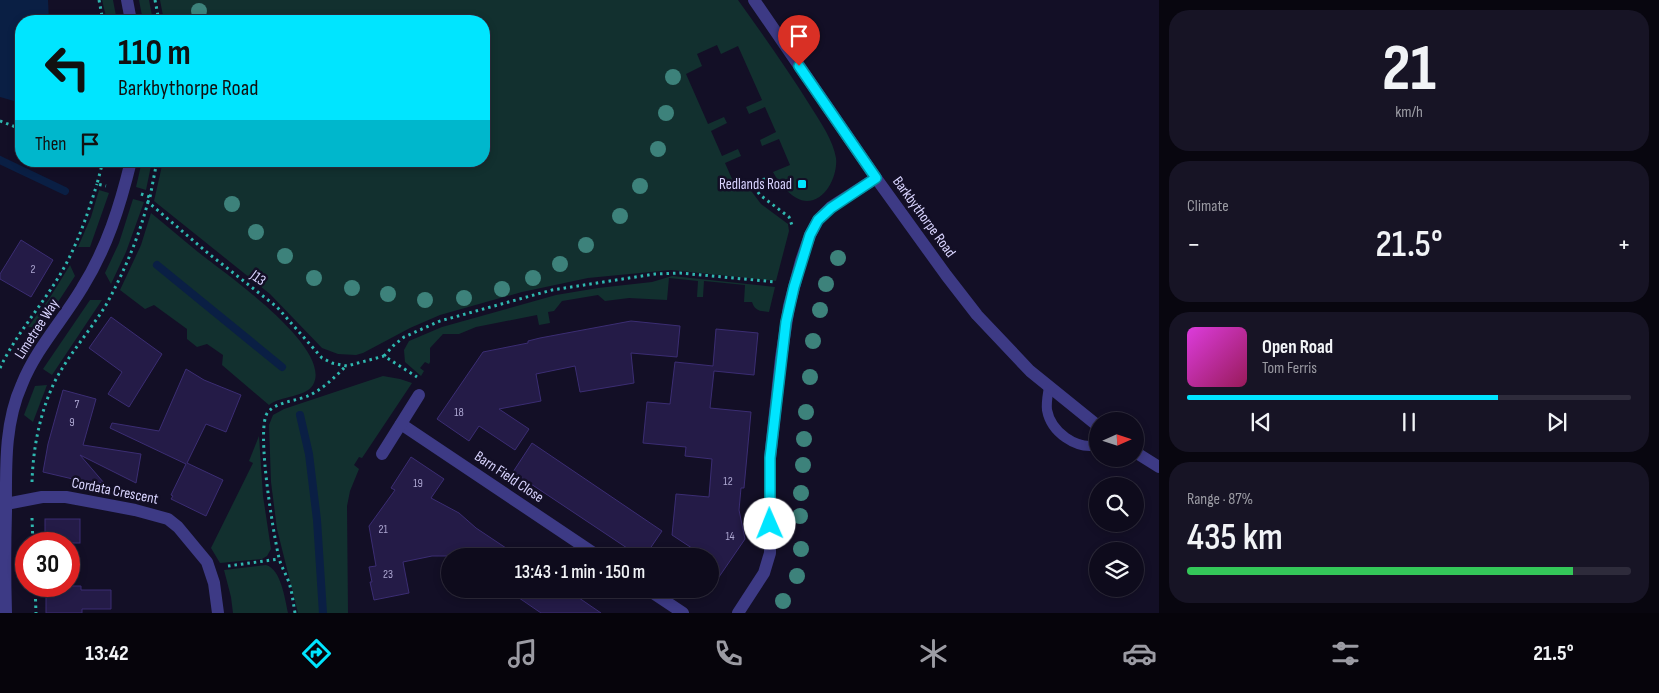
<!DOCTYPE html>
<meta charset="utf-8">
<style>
body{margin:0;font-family:"Sofia Sans Condensed",sans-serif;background:#171425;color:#f1f3f6;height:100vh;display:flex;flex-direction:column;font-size:19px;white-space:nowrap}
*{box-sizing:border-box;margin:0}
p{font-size:16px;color:#9b9ba3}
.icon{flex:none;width:28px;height:28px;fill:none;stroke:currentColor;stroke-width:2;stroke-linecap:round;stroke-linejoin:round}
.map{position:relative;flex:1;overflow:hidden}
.side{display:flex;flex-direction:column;gap:10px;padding:10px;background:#08060f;width:500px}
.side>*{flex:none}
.guide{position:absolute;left:15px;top:15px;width:475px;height:152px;border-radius:20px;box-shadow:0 2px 8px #0003,0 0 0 1px #2e2b3b;background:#00e5ff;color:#111;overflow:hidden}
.needle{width:32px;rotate:87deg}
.tools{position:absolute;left:1089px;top:412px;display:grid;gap:10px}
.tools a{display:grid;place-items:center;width:55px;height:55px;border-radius:50%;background:#0e0b1c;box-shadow:0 2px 8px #0003,0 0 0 1px #2e2b3b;font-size:25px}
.speed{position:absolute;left:15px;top:532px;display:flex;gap:10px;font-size:25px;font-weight:700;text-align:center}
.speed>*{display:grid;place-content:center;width:65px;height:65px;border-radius:50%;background:#0e0b1c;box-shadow:0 2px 8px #0003,0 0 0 1px #2e2b3b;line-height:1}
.speed .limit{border:8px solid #d22;background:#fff;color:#111}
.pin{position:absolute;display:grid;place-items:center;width:42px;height:42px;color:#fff;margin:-51px -21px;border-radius:50% 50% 50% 0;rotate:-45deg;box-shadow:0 0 5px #0007}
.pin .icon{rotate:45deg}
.me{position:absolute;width:55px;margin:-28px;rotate:359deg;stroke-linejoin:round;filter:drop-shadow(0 0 4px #0008)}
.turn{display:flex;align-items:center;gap:18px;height:105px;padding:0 20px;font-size:22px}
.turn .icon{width:65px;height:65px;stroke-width:2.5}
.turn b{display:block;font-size:35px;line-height:42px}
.then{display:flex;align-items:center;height:48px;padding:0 20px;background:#0003;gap:10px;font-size:19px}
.big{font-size:38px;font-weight:600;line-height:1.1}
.side .tile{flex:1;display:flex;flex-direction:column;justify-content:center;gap:8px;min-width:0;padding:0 18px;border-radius:20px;background:#171425}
.side .dial{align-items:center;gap:0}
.dial b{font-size:65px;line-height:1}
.song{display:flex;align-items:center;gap:15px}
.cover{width:60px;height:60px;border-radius:8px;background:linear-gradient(135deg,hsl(300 70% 55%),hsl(330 70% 35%))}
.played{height:5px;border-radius:2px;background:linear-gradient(90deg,#00e5ff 70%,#2e2b3b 70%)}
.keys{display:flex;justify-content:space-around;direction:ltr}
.heat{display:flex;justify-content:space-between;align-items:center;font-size:28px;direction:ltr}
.charge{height:8px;border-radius:4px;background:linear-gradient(90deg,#34c759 87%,#2e2b3b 0)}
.trip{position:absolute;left:441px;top:548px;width:278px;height:50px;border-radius:25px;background:#0e0b1c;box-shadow:0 2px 8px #0003,0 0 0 1px #2e2b3b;font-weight:600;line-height:50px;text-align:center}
.tabs{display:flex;height:80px;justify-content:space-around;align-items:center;background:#06040b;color:#9b9ba3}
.tabs .icon{width:35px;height:35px}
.tabs .selected{color:#00e5ff}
.tabs b{font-size:22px;color:#f1f3f6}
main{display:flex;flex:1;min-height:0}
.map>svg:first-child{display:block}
.green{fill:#12302f}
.water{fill:#0a1f44}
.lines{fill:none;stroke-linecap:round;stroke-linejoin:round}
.stream{stroke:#0a1f44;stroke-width:8}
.building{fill:#241b47;stroke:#3b2d73}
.path{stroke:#2fb8b0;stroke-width:3;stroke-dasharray:2.5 4;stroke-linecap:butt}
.service{stroke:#3d3a85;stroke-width:10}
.minor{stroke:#3d3a85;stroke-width:12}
.tertiary{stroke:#3d3a85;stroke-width:12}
.tree{fill:#3d827b}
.route-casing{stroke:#0095a6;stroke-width:12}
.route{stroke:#00e5ff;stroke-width:9}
.poi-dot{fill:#00e5ff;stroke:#130f26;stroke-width:2}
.labels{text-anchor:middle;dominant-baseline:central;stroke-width:5;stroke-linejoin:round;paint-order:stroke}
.number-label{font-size:12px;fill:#aca6d1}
.poi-label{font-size:15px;fill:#d9d4ff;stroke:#130f26;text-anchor:end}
.street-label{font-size:15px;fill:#d9d4ff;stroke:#130f26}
</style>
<main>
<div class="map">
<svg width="1159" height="613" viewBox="0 0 1159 613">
<rect width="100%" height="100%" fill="#130f26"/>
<!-- green -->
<g class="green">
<path d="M102,0H113L117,21H107Z"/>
<path d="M139,0H149L153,21H143Z"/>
<path d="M160,0H738C763,35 788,70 811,107C821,123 833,140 836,158C838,175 826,201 807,201C793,201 779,183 773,172L790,165L779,139L762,146L760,140L776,132L765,107L749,114L746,107L762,100L738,46L721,54L717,45L697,54L702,66L686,74L708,124L724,117L727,123L711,131L722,156L738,149L741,156L725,163L736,188L746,184L761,204L788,224L789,231L776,281L671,270L588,278L522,292L440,315L410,328L363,353L356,355L338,354L322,348L270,294L154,201L163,161H484V21H164Z"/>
<path d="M142,161H152L146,190L136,187Z"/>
<path d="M99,190L109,193L90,247H78L91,217Z"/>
<path d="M133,199L144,202L126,252L111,284L105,273L119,243Z"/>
<path d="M151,213C167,226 182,239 198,252C223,272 334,348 313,385C306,397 280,396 269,405L222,365L223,355L207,344L197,347L187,339V329L154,305L145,309L120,290L141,245Z"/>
<path d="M70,265L75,276L41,328L28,327L49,299Z"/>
<path d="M672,276L775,287L769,312C760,311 755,311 752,302H744L745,285L704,281L703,297H697L698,281L669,278L667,300L629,298L605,301L598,295L562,301L554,311L548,312L550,323L539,325L537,315L476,327L459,334H443L430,348V362L429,364L425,362L420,368L424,371L421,376L405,362L404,350L409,341L442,327L556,295L598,288L652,282Z"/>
<path d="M90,300H102L52,375L43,369Z"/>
<path d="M383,376L400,379L412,383L362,458L359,457L354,465L359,469L350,491L347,506L348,613H298L277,529L271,482L269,425L273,415L284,409Z"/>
<path d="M47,385L33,422L24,415L35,386Z"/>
<path d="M259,436L263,496L271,549L267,556L262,559L220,563L211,548L253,463L249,461Z"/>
<path d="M266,565C281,569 285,599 288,613H233L231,597L224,570Z"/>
</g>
<!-- water -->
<path class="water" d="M0,0H48L49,21H21V101H14L0,97Z"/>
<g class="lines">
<!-- stream -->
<g class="stream">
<path d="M0,160L65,191"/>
<path d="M157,265L282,367"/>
<path d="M300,415L309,454L317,520L323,613"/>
</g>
</g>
<!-- building -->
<g class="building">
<path d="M21,240L53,260L31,297L0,279V274Z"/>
<path d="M111,317L162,354L129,407L108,394L122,372L89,348Z"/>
<path d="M631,321L680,326L677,357L631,353L634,383L580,392L575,366L536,374L541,401L499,409L529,429L515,450L479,426L469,441L437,419L483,352L528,343V341L540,338Z"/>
<path d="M716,329L758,333L754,375L714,371L710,408L751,412L744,488H741L739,510L745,539L710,590V556H704L672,535L676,494L709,497L712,459L685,456L686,447L643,443L647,402L670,404L675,362L713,366Z"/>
<path d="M186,369L204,380L241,395L226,432L206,424L187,463L223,480L206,516L171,499L173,496L171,495L186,464L110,428L112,423L159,431Z"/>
<path d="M63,390L96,399L83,445L141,454L136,483L80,455L104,483L77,480L43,472L48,444Z"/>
<path d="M532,443L662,531L645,556H639L513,472Z"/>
<path d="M411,457L444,479L431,498L459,513L476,528L518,556H432L403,562L409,593L374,600L370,582H372L369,567L376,566L369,526L395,490L391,488Z"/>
<rect x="45" y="519" width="35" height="24"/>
<path d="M46,586H81V590H111V609H82V613H46Z"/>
<path d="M506,589H566L601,613H541Z"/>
</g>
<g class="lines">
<!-- path -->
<g class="path">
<path d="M99,0L103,21"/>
<path d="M155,0L159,21"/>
<path d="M0,121L21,129"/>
<path d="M103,161L97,184L106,186"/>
<path d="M765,179L751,183L760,195L789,217L793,228"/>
<path d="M141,194L150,197L148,202L209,254L277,307L322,358L332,363L347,366L384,356L417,377"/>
<path d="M150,197L157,161"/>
<path d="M384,356L393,346L404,337L440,321L552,290L655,274L680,273L776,282"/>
<path d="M0,368C15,336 39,309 58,278C76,249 87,216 97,184"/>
<path d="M32,482C33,448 40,412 55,381C69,354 90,331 106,305C124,272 138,239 148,202"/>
<path d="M32,518L33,544"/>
<path d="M228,566L279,559"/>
<path d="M35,586L36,613"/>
<path d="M295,613C293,602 292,590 288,580C285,572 281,566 279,558C274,537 255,426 268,412C278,401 298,401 310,395C324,388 335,377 346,366"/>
</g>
<!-- service -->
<path class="service" d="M1049,387C1048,394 1046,402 1047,410C1051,432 1076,450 1098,445"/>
<!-- minor -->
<g class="minor">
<path d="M127,0L131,21"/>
<path d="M401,424L598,556"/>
<path d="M382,454L419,395"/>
<path d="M6,504L42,497H66L135,510L168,519L178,527L207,562L214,583L218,613"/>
<path d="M647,589L683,613"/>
<path d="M6,613C5,579 5,545 6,511C6,468 4,424 22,384C36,349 63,320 82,288C107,248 120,206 131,161"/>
<path d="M738,613L764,573L770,553V458L781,358L789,306L801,261L810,235L818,220L831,207L876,178"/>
</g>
<!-- tertiary -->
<g class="tertiary">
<path d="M754,0L876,178L946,275L977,315L1030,371L1098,426"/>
<path d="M1135,452L1159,467"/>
</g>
</g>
<!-- trees -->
<g class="tree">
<circle cx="199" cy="11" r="8"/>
<circle cx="673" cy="77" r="8"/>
<circle cx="666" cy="113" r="8"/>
<circle cx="658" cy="149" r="8"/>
<circle cx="640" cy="186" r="8"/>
<circle cx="232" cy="204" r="8"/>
<circle cx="620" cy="216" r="8"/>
<circle cx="256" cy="232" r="8"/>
<circle cx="586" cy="245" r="8"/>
<circle cx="285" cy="256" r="8"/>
<circle cx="838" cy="258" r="8"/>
<circle cx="560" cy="264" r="8"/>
<circle cx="314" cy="278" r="8"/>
<circle cx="533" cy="278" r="8"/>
<circle cx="826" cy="284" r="8"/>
<circle cx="352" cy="288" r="8"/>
<circle cx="502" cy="289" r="8"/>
<circle cx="388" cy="294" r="8"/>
<circle cx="464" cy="298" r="8"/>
<circle cx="425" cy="300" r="8"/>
<circle cx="820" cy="310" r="8"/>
<circle cx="813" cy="341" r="8"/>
<circle cx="810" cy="377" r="8"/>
<circle cx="806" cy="412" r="8"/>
<circle cx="804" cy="439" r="8"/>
<circle cx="803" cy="465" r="8"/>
<circle cx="801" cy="493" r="8"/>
<circle cx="800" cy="516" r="8"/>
<circle cx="801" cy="549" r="8"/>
<circle cx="797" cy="576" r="8"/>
<circle cx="783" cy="601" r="8"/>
</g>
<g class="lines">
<!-- route casing -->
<g class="route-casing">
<path id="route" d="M770,524V458L786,322L794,287L810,235L818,220L831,208L876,178L799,66"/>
</g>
<!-- route -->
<use href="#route" class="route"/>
</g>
<!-- markers -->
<rect class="poi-dot" x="797" y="179" width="10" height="10" rx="2.5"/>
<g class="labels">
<!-- number labels -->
<g class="number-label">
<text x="33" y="269">2</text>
<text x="77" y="404">7</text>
<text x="459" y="412">18</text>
<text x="72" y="422">9</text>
<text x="728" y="481">12</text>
<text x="418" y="483">19</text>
<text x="383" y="529">21</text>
<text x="730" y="536">14</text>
<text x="388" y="574">23</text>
</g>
<!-- poi labels -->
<g class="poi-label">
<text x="792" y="184">Redlands Road</text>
</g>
<!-- street labels -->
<g class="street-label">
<text transform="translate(924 217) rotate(54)">Barkbythorpe Road</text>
<text transform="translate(258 278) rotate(36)">J13</text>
<text transform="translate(37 329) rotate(-57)">Limetree Way</text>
<text transform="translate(509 477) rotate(34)">Barn Field Close</text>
<text transform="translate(115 491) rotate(11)">Cordata Crescent</text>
</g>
</g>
</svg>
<div class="tools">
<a><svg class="needle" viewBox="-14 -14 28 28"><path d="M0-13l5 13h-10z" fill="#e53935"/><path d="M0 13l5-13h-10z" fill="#9b9ba3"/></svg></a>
<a><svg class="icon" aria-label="search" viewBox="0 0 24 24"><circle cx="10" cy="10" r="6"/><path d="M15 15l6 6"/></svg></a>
<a><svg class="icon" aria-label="layers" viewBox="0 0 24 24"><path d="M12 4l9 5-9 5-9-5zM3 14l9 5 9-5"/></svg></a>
</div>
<div class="speed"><div class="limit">30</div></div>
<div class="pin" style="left:799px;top:66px;background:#d93025"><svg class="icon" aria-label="arrive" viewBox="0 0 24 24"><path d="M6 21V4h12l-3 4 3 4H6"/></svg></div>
<svg class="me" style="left:770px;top:524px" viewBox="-20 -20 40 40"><circle r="19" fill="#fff"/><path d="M0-13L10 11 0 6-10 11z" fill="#00e5ff"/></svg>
<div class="trip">13:43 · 1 min · 150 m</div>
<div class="guide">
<div class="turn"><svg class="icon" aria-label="left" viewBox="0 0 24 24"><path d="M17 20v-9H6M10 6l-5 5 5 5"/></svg><div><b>110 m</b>Barkbythorpe Road</div></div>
<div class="then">Then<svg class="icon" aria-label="arrive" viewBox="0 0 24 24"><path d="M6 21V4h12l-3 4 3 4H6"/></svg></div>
</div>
</div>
<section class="side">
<div class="tile dial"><b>21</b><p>km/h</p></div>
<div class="tile"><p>Climate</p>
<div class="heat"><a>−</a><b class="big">21.5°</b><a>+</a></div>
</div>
<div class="tile">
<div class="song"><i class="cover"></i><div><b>Open Road</b><p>Tom Ferris</p></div></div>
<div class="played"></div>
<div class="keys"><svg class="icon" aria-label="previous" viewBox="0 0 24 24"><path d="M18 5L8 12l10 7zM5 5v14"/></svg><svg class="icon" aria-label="pause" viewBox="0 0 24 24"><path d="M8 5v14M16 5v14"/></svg><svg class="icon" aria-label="next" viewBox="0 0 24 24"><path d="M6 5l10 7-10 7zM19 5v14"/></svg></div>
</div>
<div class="tile"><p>Range · 87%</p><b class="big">435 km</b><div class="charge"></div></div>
</section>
</main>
<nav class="tabs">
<b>13:42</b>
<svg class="icon selected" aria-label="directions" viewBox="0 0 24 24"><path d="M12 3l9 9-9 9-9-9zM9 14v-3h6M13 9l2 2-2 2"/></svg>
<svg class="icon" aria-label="music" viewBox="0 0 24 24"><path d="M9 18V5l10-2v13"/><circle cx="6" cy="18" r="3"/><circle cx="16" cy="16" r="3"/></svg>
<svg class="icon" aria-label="phone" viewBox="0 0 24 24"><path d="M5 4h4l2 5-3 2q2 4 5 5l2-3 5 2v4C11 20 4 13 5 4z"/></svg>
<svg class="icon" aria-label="climate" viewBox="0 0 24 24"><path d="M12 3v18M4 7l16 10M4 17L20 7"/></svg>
<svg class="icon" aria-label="car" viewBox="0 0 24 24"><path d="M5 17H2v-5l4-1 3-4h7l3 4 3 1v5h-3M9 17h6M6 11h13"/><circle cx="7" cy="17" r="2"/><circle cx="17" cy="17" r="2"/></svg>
<svg class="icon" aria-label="filters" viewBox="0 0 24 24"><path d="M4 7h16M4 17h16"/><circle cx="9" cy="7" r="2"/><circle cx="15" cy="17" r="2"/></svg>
<b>21.5°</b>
</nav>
